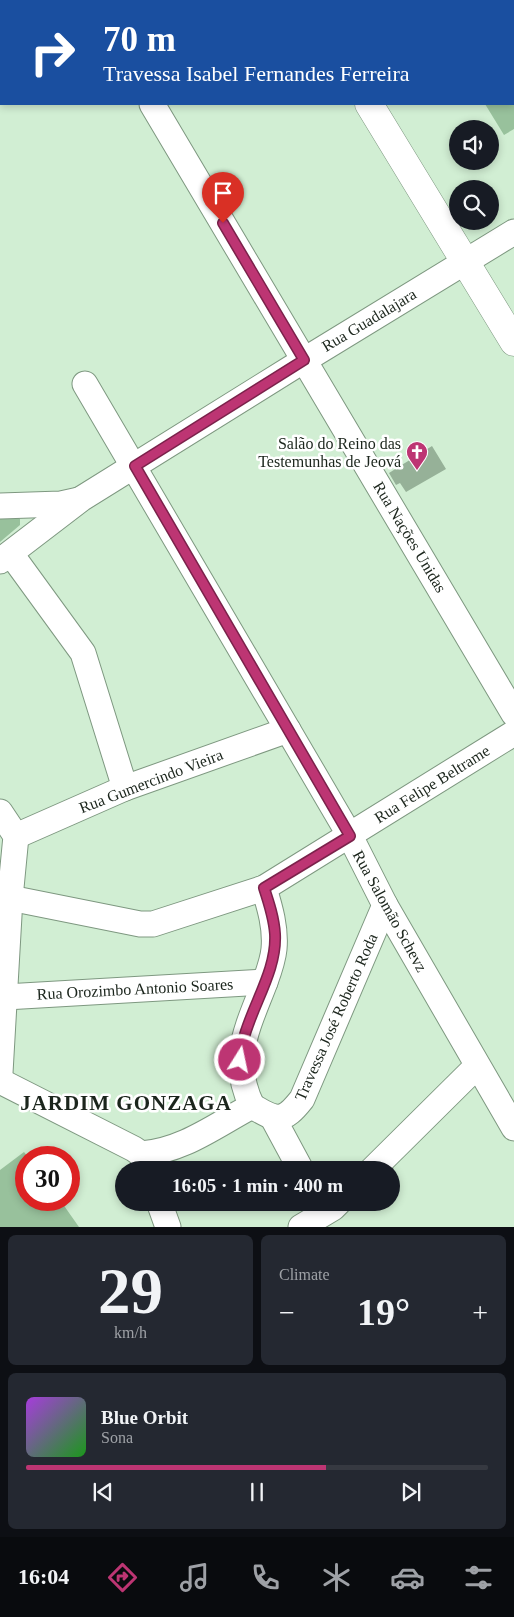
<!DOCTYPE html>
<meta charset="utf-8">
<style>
body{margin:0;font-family:Georgia,serif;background:#242831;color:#f1f3f6;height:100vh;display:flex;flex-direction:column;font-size:19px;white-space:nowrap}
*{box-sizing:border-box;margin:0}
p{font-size:16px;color:#9ea1a6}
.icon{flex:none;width:28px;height:28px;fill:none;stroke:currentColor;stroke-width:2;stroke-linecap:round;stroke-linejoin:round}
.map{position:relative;height:1227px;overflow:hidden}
.drawer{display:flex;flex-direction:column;gap:8px;padding:8px;background:#0d0f14;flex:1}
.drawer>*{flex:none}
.top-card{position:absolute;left:0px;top:0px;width:515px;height:105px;box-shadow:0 2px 8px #0003;background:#1a4fa0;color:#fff;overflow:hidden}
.tools{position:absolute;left:449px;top:120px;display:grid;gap:10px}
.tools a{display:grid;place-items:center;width:50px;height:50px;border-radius:50%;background:#171b24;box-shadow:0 2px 8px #0003;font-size:25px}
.speed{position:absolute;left:15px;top:1146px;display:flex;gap:10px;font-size:25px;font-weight:700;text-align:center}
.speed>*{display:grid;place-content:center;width:65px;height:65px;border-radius:50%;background:#171b24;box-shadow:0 2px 8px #0003;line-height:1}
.speed .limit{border:8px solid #d22;background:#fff;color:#111}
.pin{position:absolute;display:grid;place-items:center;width:42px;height:42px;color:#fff;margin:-51px -21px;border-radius:50% 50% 50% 0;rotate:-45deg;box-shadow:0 0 5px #0007}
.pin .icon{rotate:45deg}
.me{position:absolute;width:55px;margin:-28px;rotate:10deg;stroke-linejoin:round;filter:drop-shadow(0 0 4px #0008)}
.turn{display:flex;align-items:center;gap:18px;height:105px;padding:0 20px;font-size:22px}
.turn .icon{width:65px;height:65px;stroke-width:2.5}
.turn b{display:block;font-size:35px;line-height:42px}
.big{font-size:38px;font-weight:700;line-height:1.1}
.drawer .card{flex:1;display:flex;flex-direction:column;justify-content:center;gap:8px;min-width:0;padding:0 18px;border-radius:8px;background:#242831}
.drawer .dial{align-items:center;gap:0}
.dial b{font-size:65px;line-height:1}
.song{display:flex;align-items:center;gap:15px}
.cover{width:60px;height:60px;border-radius:8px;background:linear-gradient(135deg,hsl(280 70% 55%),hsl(120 70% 35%))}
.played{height:5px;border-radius:2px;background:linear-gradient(90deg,#bd3573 65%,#363941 65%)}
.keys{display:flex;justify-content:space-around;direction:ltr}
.heat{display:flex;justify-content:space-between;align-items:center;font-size:28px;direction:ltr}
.drawer .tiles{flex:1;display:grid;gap:8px;grid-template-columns:1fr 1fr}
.card:last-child{grid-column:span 2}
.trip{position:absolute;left:115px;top:1161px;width:285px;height:50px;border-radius:25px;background:#171b24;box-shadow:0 2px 8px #0003;font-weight:700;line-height:50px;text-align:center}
.tab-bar{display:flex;height:80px;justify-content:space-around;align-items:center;background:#090b0e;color:#9ea1a6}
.tab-bar .icon{width:35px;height:35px}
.tab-bar .active{color:#bd3573}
.tab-bar b{font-size:22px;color:#f1f3f6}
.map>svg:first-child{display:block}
.green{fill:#98c19c}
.building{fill:#96b198}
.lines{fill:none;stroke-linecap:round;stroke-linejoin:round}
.minor-casing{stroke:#7e9880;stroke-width:27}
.major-casing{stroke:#7e9880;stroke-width:29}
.minor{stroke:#fff;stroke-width:25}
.major{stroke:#fff;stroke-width:28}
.route-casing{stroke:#7b224b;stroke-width:12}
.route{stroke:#bd3573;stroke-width:9}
.labels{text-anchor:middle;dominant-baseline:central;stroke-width:5;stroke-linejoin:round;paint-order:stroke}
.street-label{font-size:16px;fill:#1b251c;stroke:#fff}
.poi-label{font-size:16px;fill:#1b251c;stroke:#fff;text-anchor:end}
.district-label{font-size:21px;font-weight:bold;letter-spacing:1px;fill:#1b251c;stroke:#fff}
</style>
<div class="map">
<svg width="514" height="1227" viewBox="0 0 514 1227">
<rect width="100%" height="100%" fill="#d1eed3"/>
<!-- green -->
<g class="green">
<path d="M420,0H514V129L504,135L485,104H514V1Z"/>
<path d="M0,514L14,515L20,519V525L0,542Z"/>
<path d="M24,1152L28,1157L26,1158V1200H60L79,1227H0V1170Z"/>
</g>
<!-- building -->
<path class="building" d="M432,446L446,469L406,492L400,483L396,485L389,473Z"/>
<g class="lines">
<!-- minor casing -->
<g class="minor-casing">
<g id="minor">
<path d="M76,1L78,0"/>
<path d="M0,46H1"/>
<path d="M152,104L514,714"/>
<path d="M85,384L288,730L350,836L385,905L514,1128"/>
<path d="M0,506L61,504L79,500"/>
<path d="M11,554L83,653L125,788"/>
<path d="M0,561L81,499L293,367L514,232"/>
<path d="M0,812L16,836L10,898L0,1073"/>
<path d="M16,836L125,788L288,730"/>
<path d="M10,898L140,924H153L264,888L514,733"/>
<path d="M5,997L265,982"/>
<path d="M0,1081L134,1149L141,1154L147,1170"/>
<path d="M252,1106C277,1121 283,1123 302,1099L385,905"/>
<path d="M252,1106C229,1059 248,1027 265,982C269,971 273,960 274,949C276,928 270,908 264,888"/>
<path d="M273,1118L301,1170"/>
<path d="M141,1154C183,1151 216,1125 252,1106"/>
<path d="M372,1170L477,1066"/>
<path d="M159,1202L168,1227"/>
<path d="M301,1227L333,1208L339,1202"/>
</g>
</g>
<!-- major casing -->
<g class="major-casing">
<g id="major">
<path d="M306,0L307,1"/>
<path d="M369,104L514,342"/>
</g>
</g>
<!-- minor -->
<use href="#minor" class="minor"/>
<!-- major -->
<use href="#major" class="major"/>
</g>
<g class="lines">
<!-- route casing -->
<g class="route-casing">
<path id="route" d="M223,223L304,360L135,466L350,836L264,888C269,903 274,918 275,934C277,971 252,1005 243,1041C241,1047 241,1054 240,1060"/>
</g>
<!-- route -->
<use href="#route" class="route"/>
</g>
<!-- icons -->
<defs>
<g id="church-pin" transform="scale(1.125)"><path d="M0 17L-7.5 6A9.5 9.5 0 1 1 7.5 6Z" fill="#bd3573" stroke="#fff"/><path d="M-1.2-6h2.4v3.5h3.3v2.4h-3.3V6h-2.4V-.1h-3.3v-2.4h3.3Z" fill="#fff"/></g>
</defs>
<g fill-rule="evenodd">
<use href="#church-pin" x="417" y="452"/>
</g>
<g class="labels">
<!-- street labels -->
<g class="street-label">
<text transform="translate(369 320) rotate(-31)">Rua Guadalajara</text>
<text transform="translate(410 537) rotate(59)">Rua Nações Unidas</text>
<text transform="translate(151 781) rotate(-21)">Rua Gumercindo Vieira</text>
<text transform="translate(432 784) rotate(-32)">Rua Felipe Beltrame</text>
<text transform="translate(390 911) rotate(61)">Rua Salomão Schevz</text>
<text transform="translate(135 989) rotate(-3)">Rua Orozimbo Antonio Soares</text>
<text transform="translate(336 1017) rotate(-66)">Travessa José Roberto Roda</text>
</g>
<!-- poi labels -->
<g class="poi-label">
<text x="401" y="443">Salão do Reino das<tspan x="401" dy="18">Testemunhas de Jeová</tspan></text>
</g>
<!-- district labels -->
<g class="district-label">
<text x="126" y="1103">JARDIM GONZAGA</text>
</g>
</g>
</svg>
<div class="tools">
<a><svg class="icon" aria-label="sound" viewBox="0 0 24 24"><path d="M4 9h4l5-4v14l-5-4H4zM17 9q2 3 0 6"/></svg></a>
<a><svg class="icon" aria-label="search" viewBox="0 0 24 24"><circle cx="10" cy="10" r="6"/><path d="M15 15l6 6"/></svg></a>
</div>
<div class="speed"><div class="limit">30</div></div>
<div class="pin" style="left:223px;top:223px;background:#d93025"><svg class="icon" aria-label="arrive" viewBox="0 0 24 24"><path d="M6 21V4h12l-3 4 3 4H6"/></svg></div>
<svg class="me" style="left:240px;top:1060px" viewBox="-20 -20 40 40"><circle r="17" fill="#bd3573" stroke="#fff" stroke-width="3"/><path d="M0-11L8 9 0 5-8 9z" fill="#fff"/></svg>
<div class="trip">16:05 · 1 min · 400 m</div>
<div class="top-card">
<div class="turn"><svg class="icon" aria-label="right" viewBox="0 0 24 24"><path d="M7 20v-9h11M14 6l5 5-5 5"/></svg><div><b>70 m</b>Travessa Isabel Fernandes Ferreira</div></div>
</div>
</div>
<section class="drawer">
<div class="tiles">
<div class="card dial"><b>29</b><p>km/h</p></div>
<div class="card"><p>Climate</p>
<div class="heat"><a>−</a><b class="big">19°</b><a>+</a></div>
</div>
<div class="card">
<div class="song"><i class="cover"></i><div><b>Blue Orbit</b><p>Sona</p></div></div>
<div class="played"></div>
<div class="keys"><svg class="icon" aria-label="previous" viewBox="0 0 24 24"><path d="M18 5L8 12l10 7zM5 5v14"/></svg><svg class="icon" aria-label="pause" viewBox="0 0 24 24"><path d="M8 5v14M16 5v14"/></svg><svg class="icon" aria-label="next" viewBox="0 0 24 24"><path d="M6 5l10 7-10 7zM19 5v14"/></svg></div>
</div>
</div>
</section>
<nav class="tab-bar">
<b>16:04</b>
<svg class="icon active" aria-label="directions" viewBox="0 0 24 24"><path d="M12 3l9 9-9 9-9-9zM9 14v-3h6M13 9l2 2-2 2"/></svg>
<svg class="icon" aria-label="music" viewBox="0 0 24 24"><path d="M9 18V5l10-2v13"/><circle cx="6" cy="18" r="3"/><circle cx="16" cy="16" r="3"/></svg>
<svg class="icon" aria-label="phone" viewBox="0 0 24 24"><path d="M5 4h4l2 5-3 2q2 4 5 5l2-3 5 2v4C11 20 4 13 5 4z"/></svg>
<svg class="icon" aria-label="climate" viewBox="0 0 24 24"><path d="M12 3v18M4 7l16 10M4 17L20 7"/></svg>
<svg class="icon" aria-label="car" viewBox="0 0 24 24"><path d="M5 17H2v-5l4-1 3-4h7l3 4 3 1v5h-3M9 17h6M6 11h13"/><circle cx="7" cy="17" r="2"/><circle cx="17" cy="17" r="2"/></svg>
<svg class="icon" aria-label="filters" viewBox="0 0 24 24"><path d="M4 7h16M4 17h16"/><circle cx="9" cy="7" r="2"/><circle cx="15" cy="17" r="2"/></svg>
</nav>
